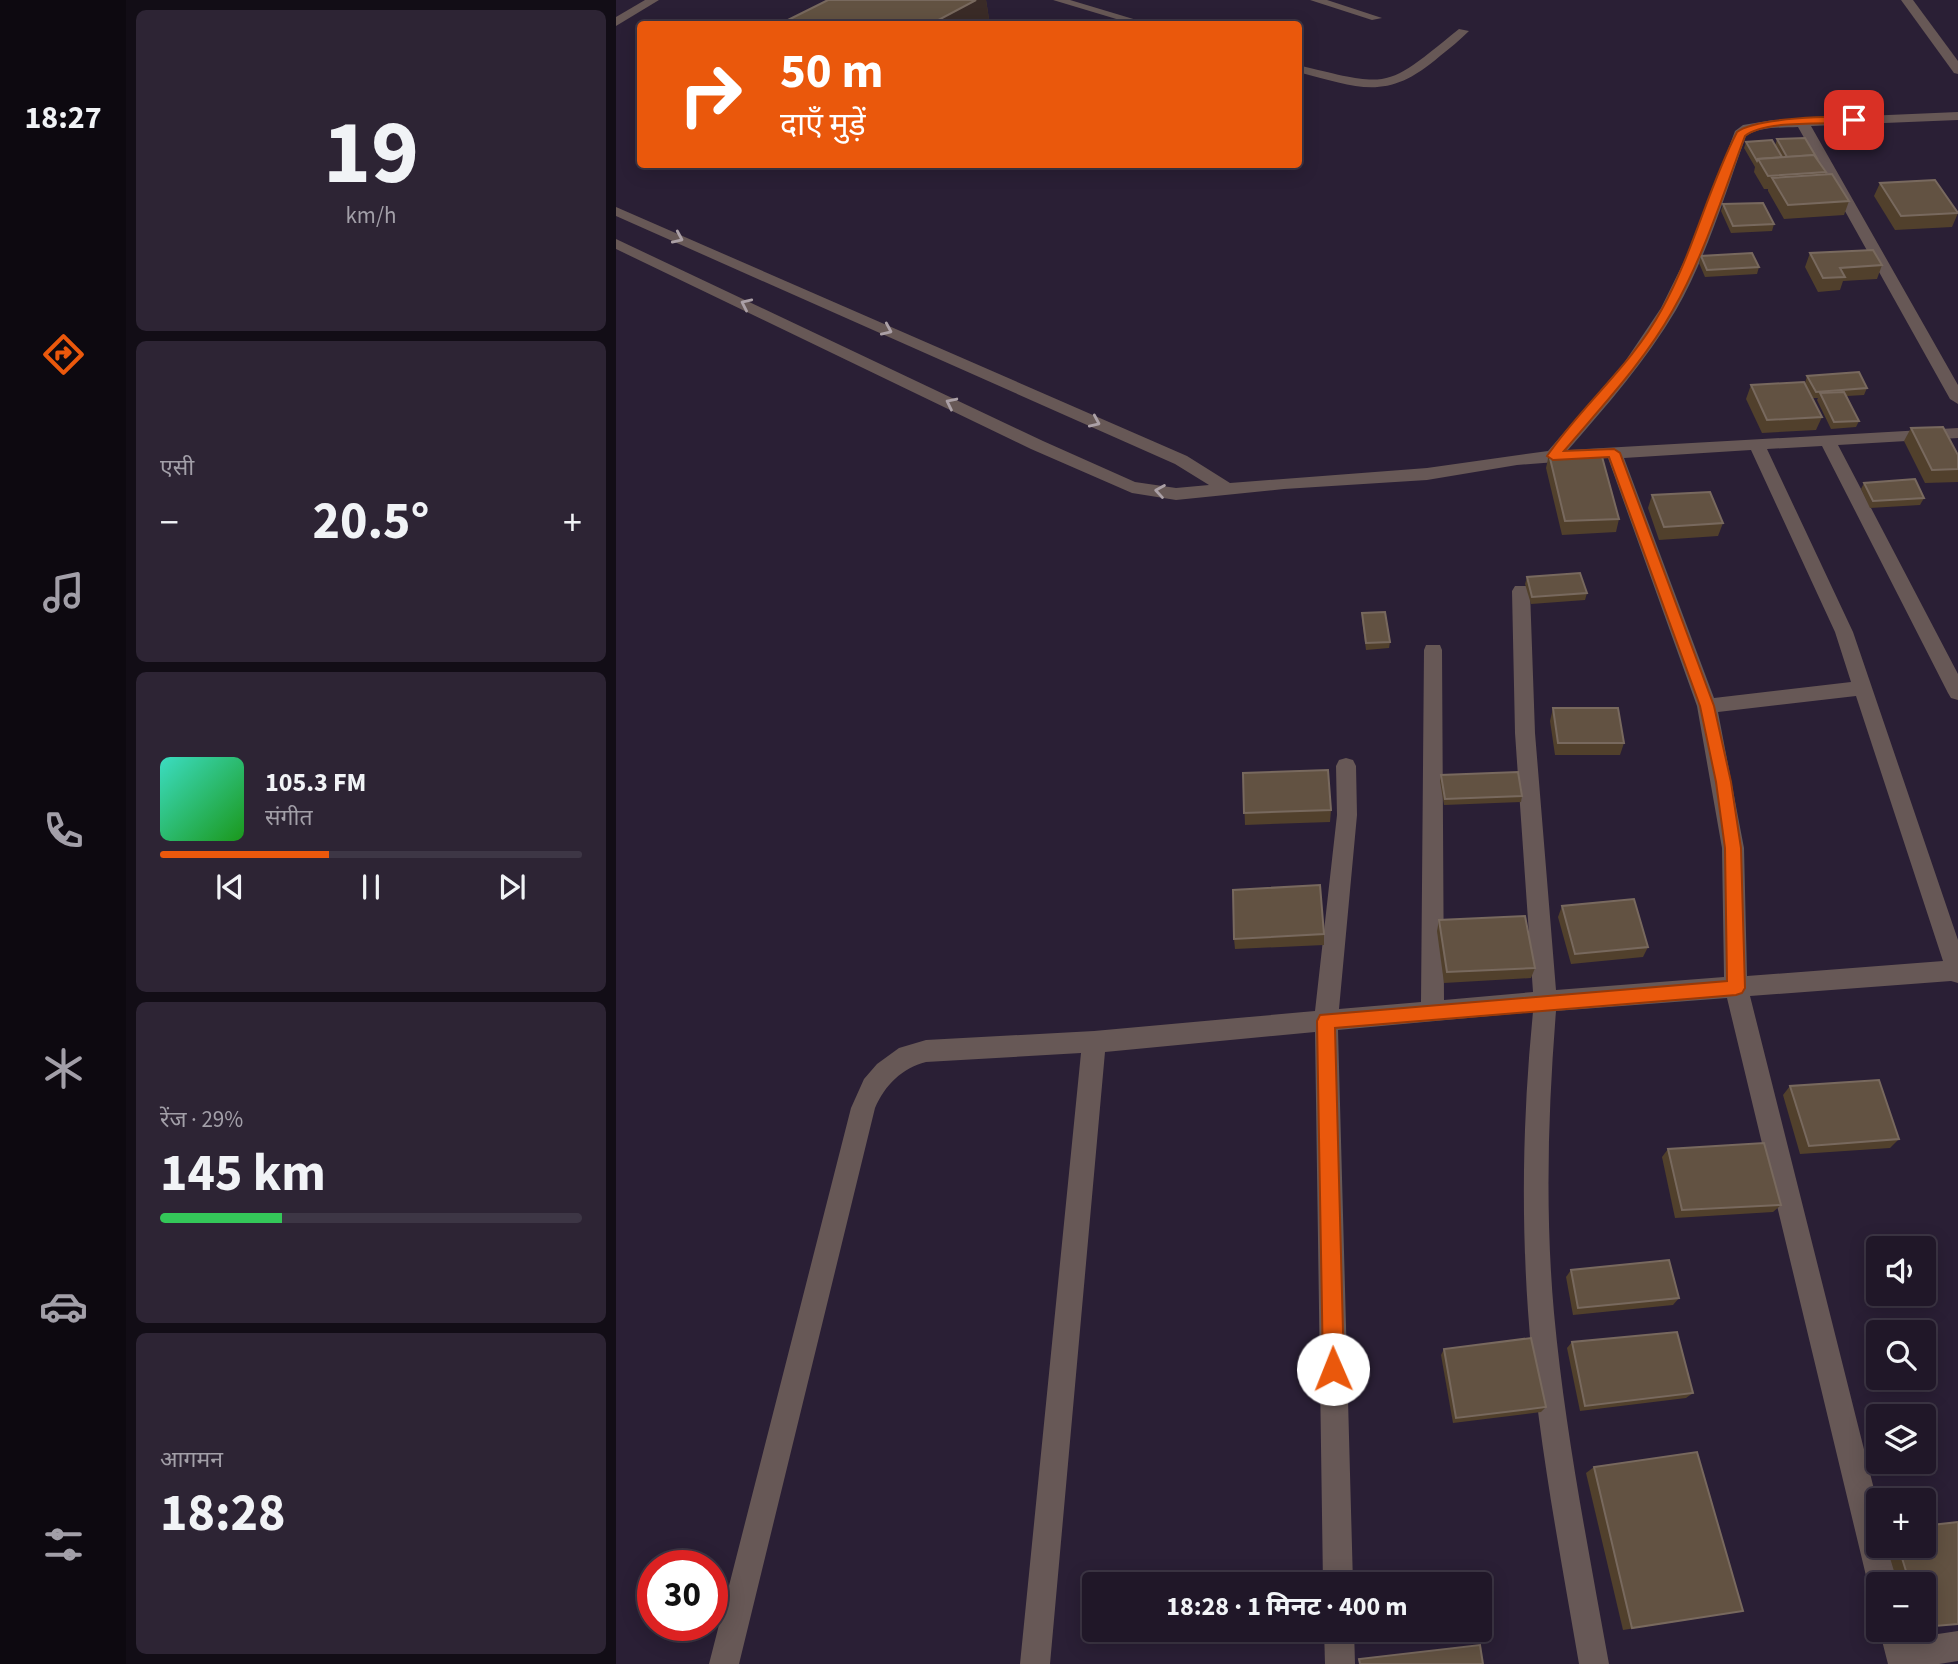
<!DOCTYPE html>
<html lang="hi">
<meta charset="utf-8">
<style>
body{margin:0;font-family:"Source Sans 3","Noto Sans Devanagari",sans-serif;background:#2d2434;color:#f1f3f6;height:100vh;display:flex;flex-direction:column;font-size:26px;white-space:nowrap}
*{box-sizing:border-box;margin:0}
p{font-size:23px;color:#a29fa8}
.icon{flex:none;width:38px;height:38px;fill:none;stroke:currentColor;stroke-width:2;stroke-linecap:round;stroke-linejoin:round}
.map{position:relative;flex:1;overflow:hidden}
.sheet{display:flex;flex-direction:column;gap:10px;padding:10px;background:#120d16;width:490px}
.sheet>*{flex:none}
.guide{position:absolute;left:21px;top:21px;width:665px;height:147px;border-radius:7px;box-shadow:0 4px 18px #0003,0 0 0 2px #3d3645;background:#ea580c;color:#fff;overflow:hidden}
.controls{position:absolute;left:1250px;top:1236px;display:grid;gap:14px}
.controls a{display:grid;place-items:center;width:70px;height:70px;border-radius:7px;background:#201728;box-shadow:0 4px 18px #0003,0 0 0 2px #3d3645;font-size:35px}
.speed{position:absolute;left:21px;top:1550px;display:flex;gap:14px;font-size:35px;font-weight:700;text-align:center}
.speed>*{display:grid;place-content:center;width:91px;height:91px;border-radius:50%;background:#201728;box-shadow:0 4px 18px #0003,0 0 0 2px #3d3645;line-height:1}
.speed .limit{border:10px solid #d22;background:#fff;color:#111}
.pin{position:absolute;display:grid;place-items:center;width:60px;height:60px;color:#fff;margin:-30px;border-radius:14px;box-shadow:0 4px 10px #0006}
.me{position:absolute;width:77px;margin:-38px;rotate:359deg;stroke-linejoin:round;filter:drop-shadow(0 0 5px #0008)}
.turn{display:flex;align-items:center;gap:24px;height:147px;padding:0 28px;font-size:32px}
.turn .icon{width:91px;height:91px;stroke-width:2.5}
.turn b{display:block;font-size:49px;line-height:60px}
.big{font-size:52px;font-weight:700;line-height:1.1}
.sheet .tile{flex:1;display:flex;flex-direction:column;justify-content:center;gap:10px;min-width:0;padding:0 24px;border-radius:10px;background:#2d2434}
.sheet .dial{align-items:center;gap:0}
.dial b{font-size:91px;line-height:1}
.song{display:flex;align-items:center;gap:21px}
.cover{width:84px;height:84px;border-radius:10px;background:linear-gradient(135deg,hsl(170 70% 55%),hsl(120 70% 35%))}
.played{height:7px;border-radius:4px;background:linear-gradient(90deg,#ea580c 40%,#3d3645 40%)}
.keys{display:flex;justify-content:space-around;direction:ltr}
.heat{display:flex;justify-content:space-between;align-items:center;font-size:38px;direction:ltr}
.charge{height:10px;border-radius:5px;background:linear-gradient(90deg,#34c759 29%,#3d3645 0)}
.trip{position:absolute;left:466px;top:1572px;width:410px;height:70px;border-radius:7px;background:#201728;box-shadow:0 4px 18px #0003,0 0 0 2px #3d3645;font-weight:700;line-height:70px;text-align:center}
main{display:flex;flex:1;min-height:0}
.tabs{display:flex;flex-direction:column;width:126px;justify-content:space-around;align-items:center;background:#0d0910;color:#a29fa8}
.tabs .icon{width:49px;height:49px}
.tabs .current{color:#ea580c}
.tabs b{font-size:32px;color:#f1f3f6}
.map>svg:first-child{display:block}
.lines{fill:none;stroke-linecap:round;stroke-linejoin:round}
.lane{fill:#675856;fill-rule:evenodd}
.street{fill:#675856;fill-rule:evenodd}
.wall{fill:#51402c}
.shaded-wall{fill:#3a2b27}
.building{fill:#625242;stroke:#78695e;stroke-width:2}
.oneway{stroke:#aba0a6}
.route{fill:#ea580c;stroke:#983908;stroke-width:2}
</style>
<main>
<nav class="tabs">
<b>18:27</b>
<svg class="icon current" aria-label="directions" viewBox="0 0 24 24"><path d="M12 3l9 9-9 9-9-9zM9 14v-3h6M13 9l2 2-2 2"/></svg>
<svg class="icon" aria-label="music" viewBox="0 0 24 24"><path d="M9 18V5l10-2v13"/><circle cx="6" cy="18" r="3"/><circle cx="16" cy="16" r="3"/></svg>
<svg class="icon" aria-label="phone" viewBox="0 0 24 24"><path d="M5 4h4l2 5-3 2q2 4 5 5l2-3 5 2v4C11 20 4 13 5 4z"/></svg>
<svg class="icon" aria-label="climate" viewBox="0 0 24 24"><path d="M12 3v18M4 7l16 10M4 17L20 7"/></svg>
<svg class="icon" aria-label="car" viewBox="0 0 24 24"><path d="M5 17H2v-5l4-1 3-4h7l3 4 3 1v5h-3M9 17h6M6 11h13"/><circle cx="7" cy="17" r="2"/><circle cx="17" cy="17" r="2"/></svg>
<svg class="icon" aria-label="filters" viewBox="0 0 24 24"><path d="M4 7h16M4 17h16"/><circle cx="9" cy="7" r="2"/><circle cx="15" cy="17" r="2"/></svg>
</nav>
<section class="sheet">
<div class="tile dial"><b>19</b><p>km/h</p></div>
<div class="tile"><p>एसी</p>
<div class="heat"><a>−</a><b class="big">20.5°</b><a>+</a></div>
</div>
<div class="tile">
<div class="song"><i class="cover"></i><div><b>105.3 FM</b><p>संगीत</p></div></div>
<div class="played"></div>
<div class="keys"><svg class="icon" aria-label="previous" viewBox="0 0 24 24"><path d="M18 5L8 12l10 7zM5 5v14"/></svg><svg class="icon" aria-label="pause" viewBox="0 0 24 24"><path d="M8 5v14M16 5v14"/></svg><svg class="icon" aria-label="next" viewBox="0 0 24 24"><path d="M6 5l10 7-10 7zM19 5v14"/></svg></div>
</div>
<div class="tile"><p>रेंज · 29%</p><b class="big">145 km</b><div class="charge"></div></div>
<div class="tile"><p>आगमन</p><b class="big">18:28</b></div>
</section>
<div class="map">
<svg width="1342" height="1664" viewBox="0 0 1342 1664">
<rect width="100%" height="100%" fill="#2a1f35"/>
<g class="lines">
<!-- lane -->
<g class="lane">
<path d="M437,0H454L534,24H517Z"/>
<path d="M694,0H711L766,18L756,20Z"/>
<path d="M843,29L853,31C844,40 834,48 824,56C771,102 744,88 682,72V65C776,88 769,89 843,29Z"/>
</g>
<!-- street -->
<g class="street">
<path d="M29,0H43L0,26V17Z"/>
<path d="M1285,0H1297L1342,61V74L1338,73Z"/>
<path d="M1342,112V120L1195,126L1342,385V404L1334,399L1182,127C1166,128 1144,126 1130,136C1109,194 1091,256 1060,310C1030,361 991,405 952,450L1342,428V438L1222,445L1342,674V700L1335,698L1332,693L1206,446L1151,449L1237,632L1342,940V983L1335,981L1134,996L1262,1505V1545H1272L1282,1584H1262V1596L1257,1594L1252,1584L1111,998L940,1011C932,1111 929,1212 938,1313C949,1431 972,1547 993,1664H963C943,1547 920,1429 912,1311C905,1211 907,1112 917,1012L722,1030L737,1584H707L699,1032L489,1052L434,1664H404L465,1053L310,1062C286,1068 269,1085 259,1108L123,1664H93L235,1108L248,1079L261,1064L283,1048L310,1040L478,1031L699,1011L721,815L720,766L723,760L730,758L737,760L740,766L741,815L723,1009L805,1002L808,650L810,645H824L826,650L828,1000L917,992L899,733L896,591L899,586H911L914,591L919,733L940,990L1108,977L1106,848L1081,706L992,458L901,465L811,480L668,489L560,500L516,493L415,449L0,249V239L427,441L519,482L560,488L593,485L559,464L0,216V207L571,456L614,483L811,468L932,451L1008,363L1045,308L1076,245L1119,131L1127,125L1157,120ZM1135,450L1219,632L1235,682L1098,698L1008,458ZM1240,696L1327,961L1131,976L1128,848L1102,712Z"/>
<path d="M708,1629H738L739,1664H709Z"/>
<path d="M1263,1629H1293L1295,1638L1342,1631V1661L1323,1664H1272Z"/>
</g>
</g>
<!-- wall -->
<g class="wall">
<path d="M212,0H370L373,19L363,24H176L174,19Z"/>
<path d="M1161,139L1210,172L1209,174L1233,201L1228,215L1168,219L1152,191V189H1148L1138,172L1139,167L1128,148L1130,142L1159,146Z"/>
<path d="M1264,183L1342,213L1336,227L1279,230L1258,196Z"/>
<path d="M1107,204L1158,224L1156,231L1115,233L1105,211Z"/>
<path d="M1194,253L1266,265L1261,279L1227,281L1224,290L1202,292L1189,267Z"/>
<path d="M1085,256L1143,267L1141,274L1089,277L1083,263Z"/>
<path d="M1191,376L1251,388L1248,395L1231,396L1243,421L1240,427L1215,429L1201,400L1202,398H1197L1189,383Z"/>
<path d="M1135,385L1206,417L1200,430L1146,433L1130,399Z"/>
<path d="M1295,428L1342,455V482L1309,483L1288,441Z"/>
<path d="M933,454L1003,519L1000,532L946,535L930,468Z"/>
<path d="M1248,483L1308,498L1304,505L1254,508L1245,489Z"/>
<path d="M1036,495L1107,523L1102,536L1043,540L1032,508Z"/>
<path d="M911,577L971,593L969,600L915,604L909,584Z"/>
<path d="M746,613L774,642L773,648L750,650L746,620Z"/>
<path d="M937,708L1008,743L1004,755H939L934,721Z"/>
<path d="M627,773L715,810L714,822L629,825Z"/>
<path d="M825,775L906,796L905,802L828,805L824,781Z"/>
<path d="M946,906L1032,947L1027,957L955,964L942,917Z"/>
<path d="M823,920L919,968L915,978L828,983L821,931Z"/>
<path d="M708,934V945L619,949L618,939Z"/>
<path d="M1174,1086L1283,1139L1274,1148L1184,1154L1167,1095Z"/>
<path d="M1052,1149L1165,1205L1157,1212L1059,1218L1046,1157Z"/>
<path d="M955,1270L1063,1298L1057,1305L957,1315L950,1277Z"/>
<path d="M956,1342L1077,1393L1070,1398L964,1411L951,1348Z"/>
<path d="M828,1349L930,1407L925,1412L837,1423L825,1355Z"/>
<path d="M978,1467L1115,1613L1007,1630L970,1473Z"/>
<path d="M1270,1545H1307V1584H1282Z"/>
</g>
<!-- shaded-wall -->
<path class="shaded-wall" d="M360,0H370L373,19L363,24H315Z"/>
<!-- building -->
<g class="building">
<path d="M212,0H360L315,24H187L174,19Z"/>
<path d="M1189,138L1202,160L1198,155L1171,157L1161,139Z"/>
<path d="M1156,140L1166,157L1142,159L1141,161L1130,142Z"/>
<path d="M1198,155L1210,172L1152,176L1142,159Z"/>
<path d="M1216,174L1233,201L1172,205L1156,178Z"/>
<path d="M1319,180L1342,213L1285,216L1264,183Z"/>
<path d="M1147,203L1158,224L1117,226L1107,204Z"/>
<path d="M1257,250L1266,265L1224,268L1229,277L1207,278L1194,253Z"/>
<path d="M1136,253L1143,267L1091,270L1085,256Z"/>
<path d="M1243,372L1251,388L1200,392L1191,376Z"/>
<path d="M1188,382L1206,417L1151,420L1135,385Z"/>
<path d="M1228,392L1243,421L1218,422L1204,393Z"/>
<path d="M1327,427L1342,455V469L1316,470L1295,428Z"/>
<path d="M985,453L1003,519L949,521L933,454Z"/>
<path d="M1299,479L1308,498L1257,501L1248,483Z"/>
<path d="M1094,492L1107,523L1048,527L1036,495Z"/>
<path d="M964,573L971,593L916,597L911,577Z"/>
<path d="M769,612L774,642L750,643L746,613Z"/>
<path d="M937,708H1002L1008,743H942Z"/>
<path d="M712,770L715,810L628,813L627,773Z"/>
<path d="M902,772L906,796L829,799L825,775Z"/>
<path d="M704,885L708,934L618,939L617,890Z"/>
<path d="M1018,899L1032,947L959,954L946,906Z"/>
<path d="M909,916L919,968L831,972L823,920Z"/>
<path d="M1263,1080L1283,1139L1193,1146L1174,1086Z"/>
<path d="M1148,1143L1165,1205L1066,1210L1052,1149Z"/>
<path d="M1053,1260L1063,1298L962,1308L955,1270Z"/>
<path d="M1061,1332L1077,1393L969,1406L956,1342Z"/>
<path d="M915,1338L930,1407L840,1418L828,1349Z"/>
<path d="M1081,1452L1127,1611L1016,1628L978,1467Z"/>
<path d="M1342,1522V1624L1307,1627V1584H1294L1282,1545H1307V1526Z"/>
<path d="M864,1645L867,1664H744L743,1659Z"/>
</g>
<!-- one-way arrows -->
<defs><path id="oneway-chevron" d="M-2-3.5L2.5 0L-2 3.5" fill="none" stroke-width="1.6" stroke-linecap="round" stroke-linejoin="round" transform="scale(1.75)"/></defs>
<g class="oneway">
<use href="#oneway-chevron" transform="translate(62 238) rotate(24)"/>
<use href="#oneway-chevron" transform="translate(130 304) rotate(-155)"/>
<use href="#oneway-chevron" transform="translate(271 330) rotate(24)"/>
<use href="#oneway-chevron" transform="translate(335 403) rotate(-154)"/>
<use href="#oneway-chevron" transform="translate(479 422) rotate(24)"/>
<use href="#oneway-chevron" transform="translate(544 491) rotate(-171)"/>
</g>
<!-- route -->
<path class="route" d="M1242,118V123H1238C1212,124 1148,120 1129,136C1107,194 1088,256 1057,310C1028,362 986,406 948,451L998,449L1004,453L1098,706L1115,782L1125,848L1129,988L1126,993L1120,995L719,1028L728,1369L725,1376L717,1379L710,1376L707,1369L701,1021L704,1015L1111,981L1109,848L1100,782L1084,706L993,457L937,460L931,456C966,405 1016,365 1046,309C1077,253 1092,188 1121,132C1138,118 1218,115 1242,118Z"/>
</svg>
<div class="controls">
<a><svg class="icon" aria-label="sound" viewBox="0 0 24 24"><path d="M4 9h4l5-4v14l-5-4H4zM17 9q2 3 0 6"/></svg></a>
<a><svg class="icon" aria-label="search" viewBox="0 0 24 24"><circle cx="10" cy="10" r="6"/><path d="M15 15l6 6"/></svg></a>
<a><svg class="icon" aria-label="layers" viewBox="0 0 24 24"><path d="M12 4l9 5-9 5-9-5zM3 14l9 5 9-5"/></svg></a>
<a>+</a>
<a>−</a>
</div>
<div class="speed"><div class="limit">30</div></div>
<div class="pin" style="left:1238px;top:120px;background:#d93025"><svg class="icon" aria-label="arrive" viewBox="0 0 24 24"><path d="M6 21V4h12l-3 4 3 4H6"/></svg></div>
<svg class="me" style="left:717px;top:1369px" viewBox="-20 -20 40 40"><circle r="19" fill="#fff"/><path d="M0-13L10 11 0 6-10 11z" fill="#ea580c"/></svg>
<div class="trip">18:28 · 1 मिनट · 400 m</div>
<div class="guide">
<div class="turn"><svg class="icon" aria-label="right" viewBox="0 0 24 24"><path d="M7 20v-9h11M14 6l5 5-5 5"/></svg><div><b>50 m</b>दाएँ मुड़ें</div></div>
</div>
</div>
</main>
